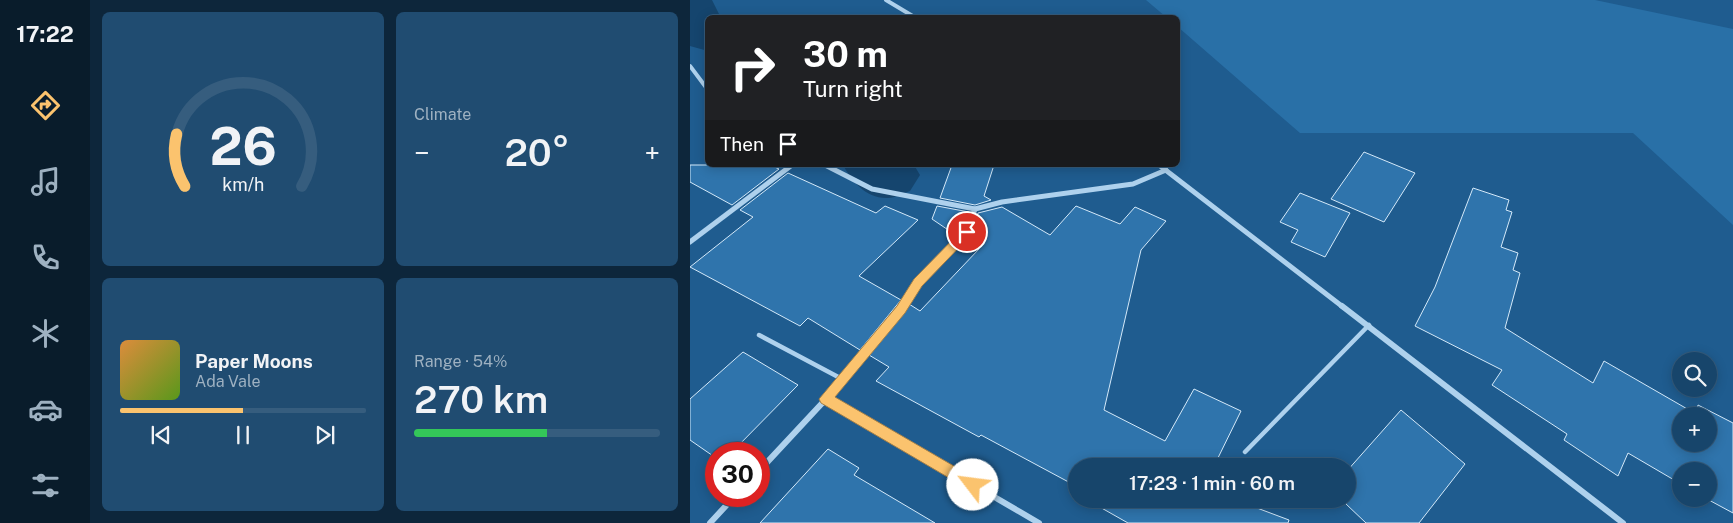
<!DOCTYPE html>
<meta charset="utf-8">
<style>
body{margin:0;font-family:"Public Sans",sans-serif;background:#204c71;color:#f1f3f6;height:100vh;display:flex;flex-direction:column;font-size:19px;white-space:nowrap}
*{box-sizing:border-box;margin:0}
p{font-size:16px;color:#9eb1c1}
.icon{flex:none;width:28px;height:28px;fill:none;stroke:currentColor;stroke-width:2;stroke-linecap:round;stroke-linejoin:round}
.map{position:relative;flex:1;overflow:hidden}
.drawer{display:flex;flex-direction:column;gap:12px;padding:12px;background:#0d263b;width:600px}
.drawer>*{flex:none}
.banner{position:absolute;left:15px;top:15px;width:475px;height:152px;border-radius:8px;box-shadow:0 2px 12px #0003,0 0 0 1px #365d7e;background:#202124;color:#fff;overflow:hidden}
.controls{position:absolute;left:982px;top:352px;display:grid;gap:10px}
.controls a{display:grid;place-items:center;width:45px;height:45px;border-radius:50%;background:#17456b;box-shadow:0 2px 12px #0003,0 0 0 1px #365d7e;font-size:25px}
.speed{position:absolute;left:15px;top:442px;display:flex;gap:10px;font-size:25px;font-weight:700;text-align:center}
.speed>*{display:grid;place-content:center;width:65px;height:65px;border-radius:50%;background:#17456b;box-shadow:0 2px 12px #0003,0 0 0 1px #365d7e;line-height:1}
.speed .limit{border:8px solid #d22;background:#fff;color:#111}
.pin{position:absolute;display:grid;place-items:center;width:42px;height:42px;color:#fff;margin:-21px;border:2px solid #fff;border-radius:50%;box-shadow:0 1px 5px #0007}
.me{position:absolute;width:55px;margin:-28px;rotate:300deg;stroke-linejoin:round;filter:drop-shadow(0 0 4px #0008)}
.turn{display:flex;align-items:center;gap:18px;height:105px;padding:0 15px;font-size:22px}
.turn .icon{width:65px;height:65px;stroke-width:2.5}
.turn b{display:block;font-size:35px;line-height:42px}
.then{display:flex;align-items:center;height:48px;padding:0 15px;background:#0003;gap:10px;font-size:19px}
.big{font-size:38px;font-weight:600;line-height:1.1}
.drawer .card{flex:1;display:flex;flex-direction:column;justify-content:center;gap:8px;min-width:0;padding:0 18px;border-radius:8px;background:#204c71}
.drawer .dial{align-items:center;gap:0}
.dial svg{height:130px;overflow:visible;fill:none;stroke:#365d7e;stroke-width:7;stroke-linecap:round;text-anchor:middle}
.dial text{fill:#f1f3f6;stroke:none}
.song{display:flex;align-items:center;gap:15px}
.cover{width:60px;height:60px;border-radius:8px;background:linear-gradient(135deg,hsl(30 70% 55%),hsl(90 70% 35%))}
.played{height:5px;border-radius:2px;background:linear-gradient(90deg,#fbc36e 50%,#365d7e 50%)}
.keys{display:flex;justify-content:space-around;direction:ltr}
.heat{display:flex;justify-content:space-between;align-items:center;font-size:28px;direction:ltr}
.charge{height:8px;border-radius:4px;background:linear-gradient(90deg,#34c759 54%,#365d7e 0)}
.drawer .tiles{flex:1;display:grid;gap:12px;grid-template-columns:repeat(2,1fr)}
.trip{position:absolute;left:378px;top:458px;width:288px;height:50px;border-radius:25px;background:#17456b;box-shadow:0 2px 12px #0003,0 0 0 1px #365d7e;font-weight:600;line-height:50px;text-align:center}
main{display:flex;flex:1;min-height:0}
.dock{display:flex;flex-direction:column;width:90px;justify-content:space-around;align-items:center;background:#091c2b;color:#9eb1c1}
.dock .icon{width:35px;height:35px}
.dock .selected{color:#fbc36e}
.dock b{font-size:22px;color:#f1f3f6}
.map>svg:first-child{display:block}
.green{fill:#2970a7}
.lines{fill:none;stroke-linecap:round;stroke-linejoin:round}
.river{fill:#15456e;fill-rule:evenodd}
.building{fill:#2f74ac;stroke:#d4e9f9;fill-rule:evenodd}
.lane{stroke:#aed1ed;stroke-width:4.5}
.street-far2{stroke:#aed1ed;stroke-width:4}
.street-far1{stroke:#aed1ed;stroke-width:5}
.street{stroke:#aed1ed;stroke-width:6}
.route{fill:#fbc36e;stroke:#a37f48}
</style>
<main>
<nav class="dock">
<b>17:22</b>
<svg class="icon selected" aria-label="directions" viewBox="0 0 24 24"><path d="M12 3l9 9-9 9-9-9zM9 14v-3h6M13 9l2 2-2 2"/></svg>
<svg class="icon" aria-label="music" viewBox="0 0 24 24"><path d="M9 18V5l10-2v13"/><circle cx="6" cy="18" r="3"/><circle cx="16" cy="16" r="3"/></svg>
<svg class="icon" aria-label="phone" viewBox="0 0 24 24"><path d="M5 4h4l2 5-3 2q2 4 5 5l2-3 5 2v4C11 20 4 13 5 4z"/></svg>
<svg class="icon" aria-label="climate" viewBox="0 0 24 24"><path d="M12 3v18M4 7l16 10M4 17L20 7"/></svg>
<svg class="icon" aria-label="car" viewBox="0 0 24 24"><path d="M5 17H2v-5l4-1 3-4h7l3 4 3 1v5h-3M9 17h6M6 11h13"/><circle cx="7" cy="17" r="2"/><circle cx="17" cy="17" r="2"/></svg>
<svg class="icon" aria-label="filters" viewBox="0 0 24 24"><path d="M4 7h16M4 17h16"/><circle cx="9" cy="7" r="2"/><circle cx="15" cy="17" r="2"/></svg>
</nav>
<section class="drawer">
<div class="tiles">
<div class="card dial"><svg viewBox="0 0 100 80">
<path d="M14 69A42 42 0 1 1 86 69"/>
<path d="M14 69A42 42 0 0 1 9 37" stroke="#fbc36e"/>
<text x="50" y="56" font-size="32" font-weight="700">26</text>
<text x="50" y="72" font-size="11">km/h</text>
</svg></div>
<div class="card"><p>Climate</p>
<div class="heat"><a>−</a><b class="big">20°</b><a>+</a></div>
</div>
<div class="card">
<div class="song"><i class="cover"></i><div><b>Paper Moons</b><p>Ada Vale</p></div></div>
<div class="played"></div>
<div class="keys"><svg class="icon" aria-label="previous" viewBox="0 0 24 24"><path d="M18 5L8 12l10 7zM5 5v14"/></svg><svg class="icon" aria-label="pause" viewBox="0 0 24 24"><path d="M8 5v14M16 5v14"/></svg><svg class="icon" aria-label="next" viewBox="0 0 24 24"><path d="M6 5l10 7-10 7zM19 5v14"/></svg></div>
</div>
<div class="card"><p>Range · 54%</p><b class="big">270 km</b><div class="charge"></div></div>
</div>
</section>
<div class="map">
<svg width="1043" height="523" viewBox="0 0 1043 523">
<rect width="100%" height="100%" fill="#1f5c8f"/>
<!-- green -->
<path class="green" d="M456,0H905L1043,29V225L943,133H610L488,27V18L476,17Z"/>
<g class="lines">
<!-- river -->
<g class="river">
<path d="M0,0H22L31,18H18V51L0,46Z"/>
<path d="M153,165H224L230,175L220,191C213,193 205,198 198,198C176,199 162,181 153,165Z"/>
</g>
</g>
<!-- building -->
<g class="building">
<path d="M674,152L725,173L694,222L641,199Z"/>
<path d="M0,165H80L89,169L42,205L0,182Z"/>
<path d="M262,165H304L294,196L301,200L285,205L250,198Z"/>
<path d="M98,173L186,213L195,206L228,220L169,276L211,300L170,350L118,318L110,326L0,267L63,217L50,210Z"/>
<path d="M783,188L819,200L816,210L822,212L811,247L828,253L823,270L830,273L815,328L903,383L914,361L1006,414L1008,405L1043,423V513L1017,499L1019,471H991V484L938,453L928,476L874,440L877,434L802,385L812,370L725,326L745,287ZM991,416H1019V444H991Z"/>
<path d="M610,193L660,213L635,257L601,242L608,230L590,222Z"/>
<path d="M247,206L279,212L273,230L267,236L242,219Z"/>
<path d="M386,206L430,224L445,207L476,221L451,250L414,410L475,441L504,389L551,411L524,466H386V486L291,435L289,437L186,381L199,367L179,355L219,304L230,311L289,249L275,240L281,233L288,213L312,207L360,235Z"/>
<path d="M53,352L108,385L40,454H26V458L0,440V399Z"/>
<path d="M711,410L775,464L729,523H676L656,504V472Z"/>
<path d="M138,449L169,468L164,475L245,523H70Z"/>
<path d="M411,499H543L599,520L598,523H438L408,506Z"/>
</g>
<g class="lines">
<!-- lane -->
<g class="lane">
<path d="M69,335L152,379"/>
<path d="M555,452L679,325"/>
</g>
<!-- street-far2 -->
<g class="street-far2">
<path d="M196,0L226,18"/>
<path d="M0,66L18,90"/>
</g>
<!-- street-far1 -->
<g class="street-far1">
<path d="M135,165L182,189L285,209L312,202L443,184L476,170"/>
<path d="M469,165L653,307"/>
<path d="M0,242L102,165"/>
<path d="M212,307L228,282L277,232L285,209"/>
</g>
<!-- street -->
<g class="street">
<path d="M652,306L933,523"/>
<path d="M136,399L349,523"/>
<path d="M69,471L136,399L213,306"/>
<path d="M20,523L45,496"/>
</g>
</g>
<!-- route -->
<path class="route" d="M277,228L282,232L281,235L232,286L215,313L145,397L288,480L291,485L288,490L283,492L131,403L129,399L207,306L224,279L273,229Z"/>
</svg>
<div class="controls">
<a><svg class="icon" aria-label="search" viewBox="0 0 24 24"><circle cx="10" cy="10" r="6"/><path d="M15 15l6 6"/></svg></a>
<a>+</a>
<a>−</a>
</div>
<div class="speed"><div class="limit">30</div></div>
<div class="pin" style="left:277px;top:232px;background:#d93025"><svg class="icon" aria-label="arrive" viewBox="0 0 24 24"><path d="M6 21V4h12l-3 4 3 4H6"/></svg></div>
<svg class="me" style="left:283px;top:485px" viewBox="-20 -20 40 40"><circle r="19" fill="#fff"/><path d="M0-13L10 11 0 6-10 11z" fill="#fbc36e"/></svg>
<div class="trip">17:23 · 1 min · 60 m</div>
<div class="banner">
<div class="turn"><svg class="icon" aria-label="right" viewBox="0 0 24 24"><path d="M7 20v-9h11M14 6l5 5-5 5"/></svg><div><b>30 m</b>Turn right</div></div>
<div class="then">Then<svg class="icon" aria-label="arrive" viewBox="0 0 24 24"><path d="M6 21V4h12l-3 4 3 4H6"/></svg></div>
</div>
</div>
</main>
